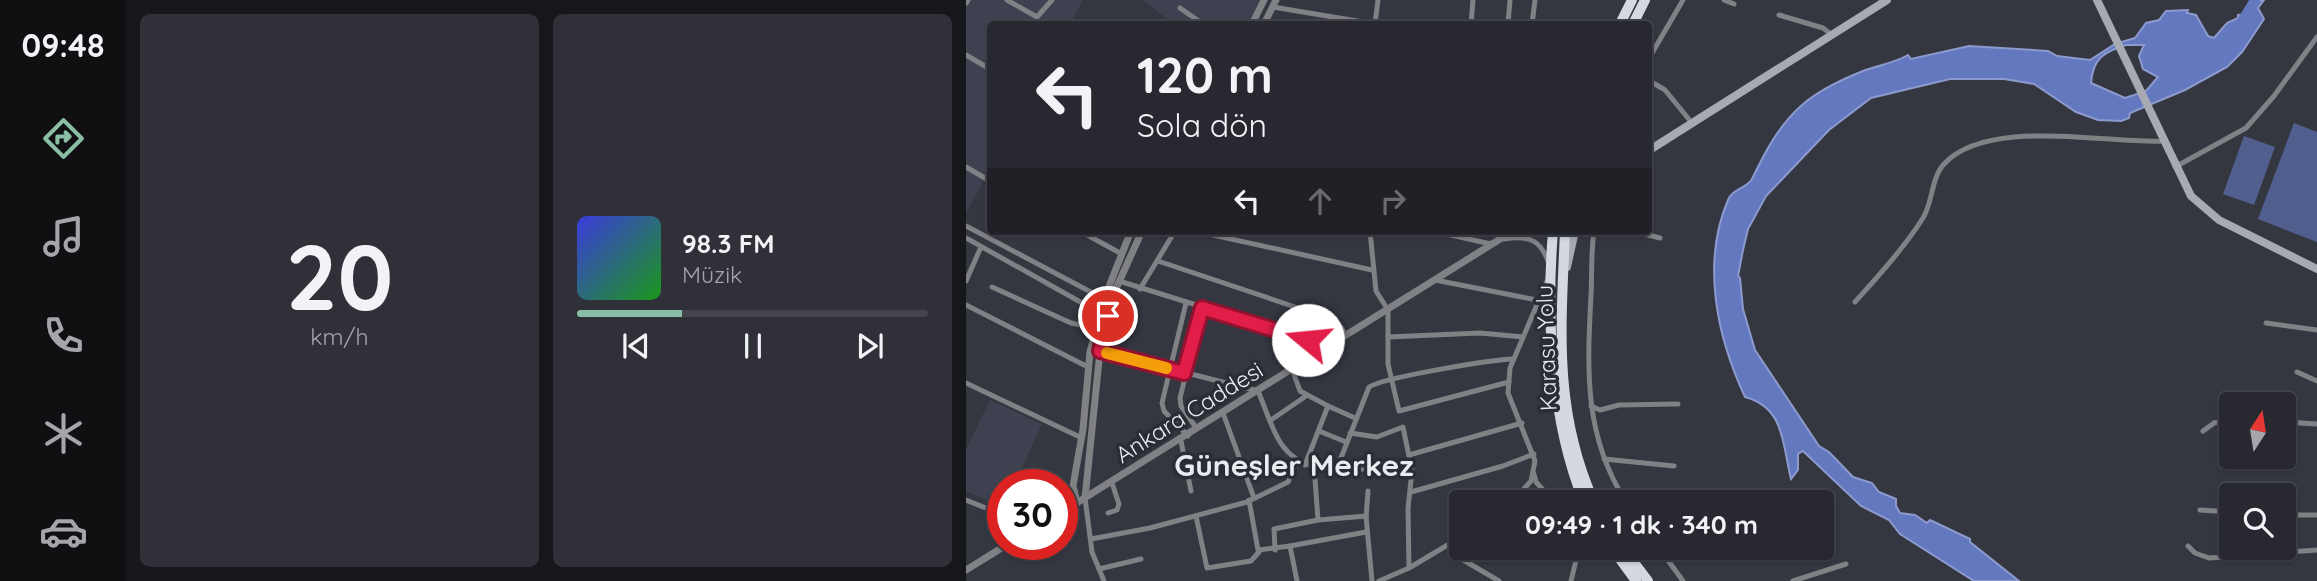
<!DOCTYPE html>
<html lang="tr">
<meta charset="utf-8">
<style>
body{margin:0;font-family:Quicksand,sans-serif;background:#303138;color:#f1f3f6;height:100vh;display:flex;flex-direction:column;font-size:26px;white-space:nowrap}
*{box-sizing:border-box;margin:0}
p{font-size:23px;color:#a5a6ab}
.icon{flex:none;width:38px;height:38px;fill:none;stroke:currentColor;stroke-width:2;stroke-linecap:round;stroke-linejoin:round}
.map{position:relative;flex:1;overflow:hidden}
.sheet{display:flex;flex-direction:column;gap:14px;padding:14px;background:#16171a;width:840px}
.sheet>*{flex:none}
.hud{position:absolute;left:21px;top:21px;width:665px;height:214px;border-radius:7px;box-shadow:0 2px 5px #0004,0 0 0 2px #44454c;background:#282930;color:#f1f3f6;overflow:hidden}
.needle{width:46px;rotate:12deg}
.buttons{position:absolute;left:1253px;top:392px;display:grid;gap:14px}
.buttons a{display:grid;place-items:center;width:77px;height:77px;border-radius:7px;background:#282930;box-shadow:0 2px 5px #0004,0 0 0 2px #44454c;font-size:35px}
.speed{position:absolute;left:21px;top:469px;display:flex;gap:14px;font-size:35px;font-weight:700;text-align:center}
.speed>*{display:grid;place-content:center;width:91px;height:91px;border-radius:50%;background:#282930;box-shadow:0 2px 5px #0004,0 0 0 2px #44454c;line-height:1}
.speed .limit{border:10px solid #d22;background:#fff;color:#111}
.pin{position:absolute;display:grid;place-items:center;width:60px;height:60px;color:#fff;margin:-30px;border:4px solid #fff;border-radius:50%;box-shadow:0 2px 7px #0007}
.me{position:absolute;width:77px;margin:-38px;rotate:287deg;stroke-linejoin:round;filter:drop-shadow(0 0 5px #0008)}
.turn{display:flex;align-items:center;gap:24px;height:147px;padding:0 35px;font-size:32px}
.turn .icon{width:91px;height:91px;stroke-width:2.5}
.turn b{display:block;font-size:49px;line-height:60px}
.lanes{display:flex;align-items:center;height:66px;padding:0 35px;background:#0003;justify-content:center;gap:35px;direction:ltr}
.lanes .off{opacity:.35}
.sheet .tile{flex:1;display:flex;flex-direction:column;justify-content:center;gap:10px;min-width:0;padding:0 24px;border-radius:10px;background:#303138}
.sheet .dial{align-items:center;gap:0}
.dial b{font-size:91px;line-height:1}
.song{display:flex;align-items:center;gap:21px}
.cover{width:84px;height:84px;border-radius:10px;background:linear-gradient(135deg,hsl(240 70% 55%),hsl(120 70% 35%))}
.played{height:7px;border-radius:4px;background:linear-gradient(90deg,#8abfa5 30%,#44454c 30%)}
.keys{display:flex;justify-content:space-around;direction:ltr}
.sheet .tiles{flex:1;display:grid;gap:14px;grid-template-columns:repeat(2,1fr)}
.trip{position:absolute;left:483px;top:490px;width:385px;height:70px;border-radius:7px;background:#282930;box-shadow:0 2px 5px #0004,0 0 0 2px #44454c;font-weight:800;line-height:70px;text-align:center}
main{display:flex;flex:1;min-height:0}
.menu{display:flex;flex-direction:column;width:126px;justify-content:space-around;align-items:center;background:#101013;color:#a5a6ab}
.menu .icon{width:49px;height:49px}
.menu .active{color:#8abfa5}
.menu b{font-size:32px;color:#f1f3f6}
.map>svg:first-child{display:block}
.built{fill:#3e4250}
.green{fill:#515f8f}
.water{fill:#6478bf;stroke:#8c9ace;stroke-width:2;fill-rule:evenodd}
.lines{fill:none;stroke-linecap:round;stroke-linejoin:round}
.river{stroke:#6478bf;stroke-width:10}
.minor{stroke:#7f8185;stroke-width:5}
.tertiary{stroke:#7f8185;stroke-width:7}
.secondary{stroke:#a7aab0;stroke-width:8}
.trunk{stroke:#d4d8e1;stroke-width:10}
.route-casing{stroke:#92132f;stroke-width:18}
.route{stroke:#e11d48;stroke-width:12}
.slow{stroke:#f59e0b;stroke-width:12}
.labels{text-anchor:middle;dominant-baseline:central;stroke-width:7;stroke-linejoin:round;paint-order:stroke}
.street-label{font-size:23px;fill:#e9ebf0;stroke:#2b2d35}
.district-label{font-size:30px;font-weight:bold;fill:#e9ebf0;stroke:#2b2d35}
</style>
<main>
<nav class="menu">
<b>09:48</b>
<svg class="icon active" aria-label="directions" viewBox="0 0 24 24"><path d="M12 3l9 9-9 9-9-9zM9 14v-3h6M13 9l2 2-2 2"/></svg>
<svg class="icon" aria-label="music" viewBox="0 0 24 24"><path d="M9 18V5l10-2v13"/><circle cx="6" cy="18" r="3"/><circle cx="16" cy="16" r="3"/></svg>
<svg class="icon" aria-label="phone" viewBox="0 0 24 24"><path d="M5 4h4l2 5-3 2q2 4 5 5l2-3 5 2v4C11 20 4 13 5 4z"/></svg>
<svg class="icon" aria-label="climate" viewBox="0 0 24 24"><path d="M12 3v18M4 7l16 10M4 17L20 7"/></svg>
<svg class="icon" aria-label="car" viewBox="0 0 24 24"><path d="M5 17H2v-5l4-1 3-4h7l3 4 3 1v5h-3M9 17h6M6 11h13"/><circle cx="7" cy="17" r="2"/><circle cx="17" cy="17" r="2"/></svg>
</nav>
<section class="sheet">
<div class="tiles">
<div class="tile dial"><b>20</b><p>km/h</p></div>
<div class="tile">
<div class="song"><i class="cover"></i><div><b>98.3 FM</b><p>Müzik</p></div></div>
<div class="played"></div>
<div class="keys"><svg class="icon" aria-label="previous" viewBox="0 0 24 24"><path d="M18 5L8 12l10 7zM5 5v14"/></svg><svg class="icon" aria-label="pause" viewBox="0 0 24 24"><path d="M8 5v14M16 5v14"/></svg><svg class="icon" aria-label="next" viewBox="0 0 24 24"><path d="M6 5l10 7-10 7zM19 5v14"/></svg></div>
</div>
</div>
</section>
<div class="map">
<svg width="1351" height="581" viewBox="0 0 1351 581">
<rect width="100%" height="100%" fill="#353740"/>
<!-- built -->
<g class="built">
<path d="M4,0H117L104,24H24V168L0,213V5Z"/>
<path d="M176,0H293L281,24H209Z"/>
<path d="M24,400L76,424L48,485H37V507L0,491V450Z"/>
</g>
<!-- green -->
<g class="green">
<path d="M1328,123L1351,132V242L1292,219Z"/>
<path d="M1278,136L1309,147L1288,205L1257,194Z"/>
</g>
<!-- water -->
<path class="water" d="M1287,0H1298L1292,8L1298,19L1276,52L1261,67L1219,90L1164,113L1163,118L1155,121L1132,120L1110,112L1068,84L1038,79H984L905,98L863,130L800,196L782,229L777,250L772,276L774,278L777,309L789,350L853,446L863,452L887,477L906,483L913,492L930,499V506L934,513L949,515L961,523L964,520L1004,539V542L1053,581H1008L934,534L923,520L895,506L837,451L832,454V470L825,479C816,443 819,408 779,397C751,337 735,263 762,200C767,188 780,189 786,179C799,152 813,125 836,105C853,90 877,79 897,71C912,65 929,63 942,55L945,59L1003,46L1082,51L1091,56L1124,60L1149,44L1169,38L1180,23L1193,20L1200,11L1222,10L1221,13L1230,15L1242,36L1248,38L1261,23L1272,18V15L1282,14ZM1160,45H1178L1173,56L1177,69L1192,77L1180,91L1159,98L1125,83C1127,59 1137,52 1160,45Z"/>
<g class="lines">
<!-- river -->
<path class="river" d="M1273,26L1289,0"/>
<!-- minor -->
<g class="minor">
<path d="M41,0L71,17L86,0"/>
<path d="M758,0L768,4"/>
<path d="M307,7L409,24L412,0"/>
<path d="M214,8L237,24"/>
<path d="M813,15L857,28L866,35"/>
<path d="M505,24L507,0"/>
<path d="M542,24L544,0"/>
<path d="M566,24L569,0"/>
<path d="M0,55L24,69"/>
<path d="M682,60L717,0"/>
<path d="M682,80L699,90L726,123"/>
<path d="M0,167L24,181"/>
<path d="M1209,167L1280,128L1308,96L1351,37"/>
<path d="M0,226L138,299"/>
<path d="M114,231L154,253"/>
<path d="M229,231L406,270"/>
<path d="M404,231L410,291L422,310V364L433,411L543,382"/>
<path d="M467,231L525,244"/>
<path d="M628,231C625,252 626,274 625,295C621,371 618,436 660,502"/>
<path d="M667,231L694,238"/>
<path d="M0,238L134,313"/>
<path d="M538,239C562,235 575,239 583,264"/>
<path d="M192,261L359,317L375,327L380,336"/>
<path d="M469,280L571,300"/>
<path d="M0,281L15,247"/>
<path d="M153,281L363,346"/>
<path d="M26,287L105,323L130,328"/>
<path d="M174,289L209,231"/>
<path d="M889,302C913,275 938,248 957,218C967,202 965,178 978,164C1022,117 1139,144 1198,141"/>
<path d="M220,303L196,403L198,411L222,436"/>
<path d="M0,305L122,367"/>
<path d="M1300,323L1351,330"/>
<path d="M422,337L514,333L557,337"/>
<path d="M134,351L292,391C306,423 311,458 348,466"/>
<path d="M326,369L334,391L362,406"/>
<path d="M1331,372L1351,381"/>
<path d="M0,383L116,438"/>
<path d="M625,406L634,410L653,405L712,404"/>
<path d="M257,413L288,498"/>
<path d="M305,420L340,396"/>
<path d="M1318,422L1351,424"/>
<path d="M231,429L215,406L214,398L236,308"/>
<path d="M353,431L380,442"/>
<path d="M1237,431L1248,423L1265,419"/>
<path d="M384,433L411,437L437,427L446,471"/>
<path d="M215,441L225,491"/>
<path d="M443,455L556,423"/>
<path d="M638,459L708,466"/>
<path d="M339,465L362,406L389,418"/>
<path d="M371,468L348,466L352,520L400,516L406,581"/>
<path d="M568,474L570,482L588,502"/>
<path d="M445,492L537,466L568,454"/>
<path d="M119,498L126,552L138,581"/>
<path d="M0,500L37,515"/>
<path d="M283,500L292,550L324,546L331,581"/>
<path d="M546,502L565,481L569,461L542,393L544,368L582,279"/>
<path d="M96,504L107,486"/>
<path d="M1234,510L1265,512"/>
<path d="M142,513L151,510L153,504L146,483"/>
<path d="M1318,515H1351"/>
<path d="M230,516L241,568L285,561L293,552"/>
<path d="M400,518L402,491"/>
<path d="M125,539L184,528L281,502L322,482L332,462"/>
<path d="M324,546L400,532"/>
<path d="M483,546L492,557L533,581"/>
<path d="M1222,546L1229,553L1243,558L1351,550"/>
<path d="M693,548L717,581"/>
<path d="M309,550L308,529L352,520"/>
<path d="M443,568L442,508L446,471L371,468L403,387C419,377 524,360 547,359"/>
<path d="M133,569L175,559"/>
<path d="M413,581L443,568L495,537"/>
<path d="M605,581L613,548"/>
<path d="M827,581L880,564"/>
</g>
<!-- tertiary -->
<g class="tertiary">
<path d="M0,2L1,0"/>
<path d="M286,24L298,0"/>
<path d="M298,24L310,0"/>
<path d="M119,498L134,351L148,293L176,231"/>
<path d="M111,503L107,486L117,429L124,352L138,299L165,231"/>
<path d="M96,512L547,231"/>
<path d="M0,570L42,544"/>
</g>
<!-- secondary -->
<g class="secondary">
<path d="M1131,0L1225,196L1253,220L1351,269"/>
<path d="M682,151L921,0"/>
<path d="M601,267L609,231"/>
</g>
<!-- trunk -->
<g class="trunk">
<path d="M654,24L666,0"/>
<path d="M667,24L679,0"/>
<path d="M587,231C580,318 585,422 618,502"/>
<path d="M599,231C595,328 587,411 628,502"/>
<path d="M646,548L670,581"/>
<path d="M657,548L682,581"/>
</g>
</g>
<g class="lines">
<!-- route casing -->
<g class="route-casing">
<path id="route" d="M142,316L134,351L218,373L236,308L342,340"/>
</g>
<!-- route -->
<use href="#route" class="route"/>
<!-- slow -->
<path class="slow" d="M141,353L200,368"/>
</g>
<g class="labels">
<!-- street labels -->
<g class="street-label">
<text transform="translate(580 348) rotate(-92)">Karasu Yolu</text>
<text transform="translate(223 412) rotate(-32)">Ankara Caddesi</text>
</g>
<!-- district labels -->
<g class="district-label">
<text x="328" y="465">Güneşler Merkez</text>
</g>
</g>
</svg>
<div class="buttons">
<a><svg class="needle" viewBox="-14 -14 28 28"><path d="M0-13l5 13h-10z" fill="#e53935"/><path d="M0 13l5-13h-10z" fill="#a5a6ab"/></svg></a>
<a><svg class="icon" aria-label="search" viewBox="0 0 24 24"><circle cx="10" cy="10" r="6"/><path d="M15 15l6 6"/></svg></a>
</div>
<div class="speed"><div class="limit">30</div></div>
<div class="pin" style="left:142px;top:316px;background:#d93025"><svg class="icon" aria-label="arrive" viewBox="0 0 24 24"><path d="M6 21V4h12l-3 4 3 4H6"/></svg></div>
<svg class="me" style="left:342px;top:340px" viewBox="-20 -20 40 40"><circle r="19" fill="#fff"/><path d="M0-13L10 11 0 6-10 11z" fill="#e11d48"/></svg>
<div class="trip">09:49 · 1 dk · 340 m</div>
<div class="hud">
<div class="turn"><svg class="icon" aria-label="left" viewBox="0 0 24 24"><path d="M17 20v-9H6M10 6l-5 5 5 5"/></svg><div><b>120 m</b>Sola dön</div></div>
<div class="lanes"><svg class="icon" aria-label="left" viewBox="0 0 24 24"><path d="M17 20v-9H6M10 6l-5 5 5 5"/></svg><svg class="icon off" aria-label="ahead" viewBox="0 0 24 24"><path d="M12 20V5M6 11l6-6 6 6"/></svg><svg class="icon off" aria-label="right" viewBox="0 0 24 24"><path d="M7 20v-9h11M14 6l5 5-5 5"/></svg></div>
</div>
</div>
</main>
